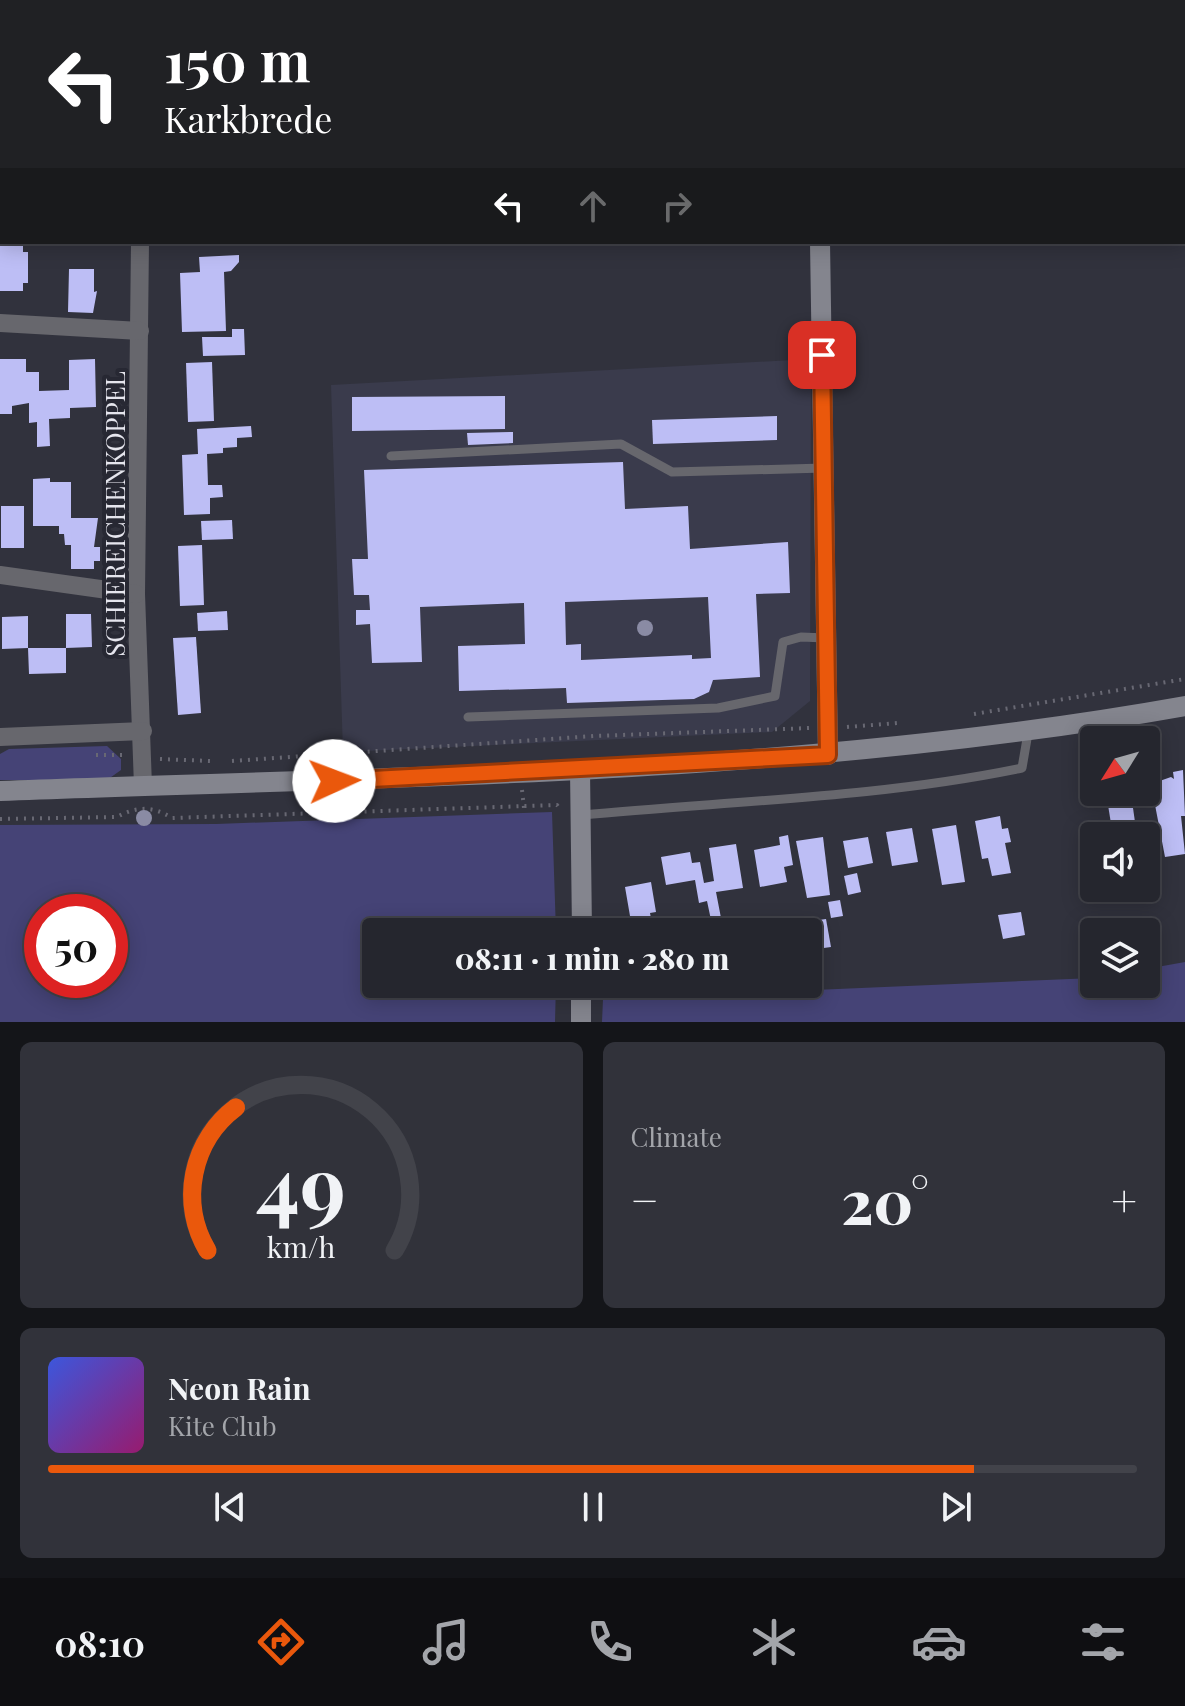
<!DOCTYPE html>
<meta charset="utf-8">
<style>
body{margin:0;font-family:"Playfair Display",serif;background:#31323a;color:#f1f3f6;height:100vh;display:flex;flex-direction:column;font-size:30px;white-space:nowrap}
*{box-sizing:border-box;margin:0}
p{font-size:26px;color:#a3a5aa}
.icon{flex:none;width:44px;height:44px;fill:none;stroke:currentColor;stroke-width:2;stroke-linecap:round;stroke-linejoin:round}
.map{position:relative;height:1022px;overflow:hidden}
.panel{display:flex;flex-direction:column;gap:20px;padding:20px;background:#141519;flex:1}
.panel>*{flex:none}
.banner{position:absolute;left:0px;top:0px;width:1186px;height:244px;box-shadow:0 4px 20px #0003,0 0 0 2px #42434a;background:#202124;color:#fff;overflow:hidden}
.needle{width:52px;rotate:233deg}
.fabs{position:absolute;left:1080px;top:726px;display:grid;gap:16px}
.fabs a{display:grid;place-items:center;width:80px;height:80px;border-radius:8px;background:#25262e;box-shadow:0 4px 20px #0003,0 0 0 2px #42434a;font-size:40px}
.speed{position:absolute;left:24px;top:894px;display:flex;gap:16px;font-size:40px;font-weight:700;text-align:center}
.speed>*{display:grid;place-content:center;width:104px;height:104px;border-radius:50%;background:#25262e;box-shadow:0 4px 20px #0003,0 0 0 2px #42434a;line-height:1}
.speed .limit{border:12px solid #d22;background:#fff;color:#111}
.pin{position:absolute;display:grid;place-items:center;width:68px;height:68px;color:#fff;margin:-34px;border-radius:16px;box-shadow:0 4px 12px #0006}
.me{position:absolute;width:88px;margin:-44px;rotate:88deg;stroke-linejoin:round;filter:drop-shadow(0 0 6px #0008)}
.turn{display:flex;align-items:center;gap:28px;height:168px;padding:0 32px;font-size:36px}
.turn .icon{width:104px;height:104px;stroke-width:2.5}
.turn b{display:block;font-size:56px;line-height:68px}
.lanes{display:flex;align-items:center;height:76px;padding:0 32px;background:#0003;justify-content:center;gap:40px;direction:ltr}
.lanes .off{opacity:.35}
.big{font-size:60px;font-weight:800;line-height:1.1}
.panel .widget{flex:1;display:flex;flex-direction:column;justify-content:center;gap:12px;min-width:0;padding:0 28px;border-radius:12px;background:#31323a}
.panel .dial{align-items:center;gap:0}
.dial svg{height:208px;overflow:visible;fill:none;stroke:#42434a;stroke-width:7;stroke-linecap:round;text-anchor:middle}
.dial text{fill:#f1f3f6;stroke:none}
.song{display:flex;align-items:center;gap:24px}
.cover{width:96px;height:96px;border-radius:12px;background:linear-gradient(135deg,hsl(230 70% 55%),hsl(320 70% 35%))}
.played{height:8px;border-radius:4px;background:linear-gradient(90deg,#ea580c 85%,#42434a 85%)}
.keys{display:flex;justify-content:space-around;direction:ltr}
.heat{display:flex;justify-content:space-between;align-items:center;font-size:44px;direction:ltr}
.panel .tiles{flex:1;display:grid;gap:20px;grid-template-columns:1fr 1fr}
.widget:last-child{grid-column:span 2}
.trip{position:absolute;left:362px;top:918px;width:460px;height:80px;border-radius:8px;background:#25262e;box-shadow:0 4px 20px #0003,0 0 0 2px #42434a;font-weight:800;line-height:80px;text-align:center}
.tabs{display:flex;height:128px;justify-content:space-around;align-items:center;background:#0f0f12;color:#a3a5aa}
.tabs .icon{width:56px;height:56px}
.tabs .on{color:#ea580c}
.tabs b{font-size:36px;color:#f1f3f6}
.map>svg:first-child{display:block}
.built{fill:#3a3b4c}
.green{fill:#454376;fill-rule:evenodd}
.building{fill:#bdbef5;fill-rule:evenodd}
.lines{fill:none;stroke-linecap:round;stroke-linejoin:round}
.path{stroke:#686873;stroke-width:4;stroke-dasharray:2 6;stroke-linecap:butt}
.lane{stroke:#67676d;stroke-width:9}
.street{stroke:#67676d;stroke-width:18}
.secondary{stroke:#84858e;stroke-width:20}
.tree{fill:#8a8ba4}
.route-casing{stroke:#983908;stroke-width:20}
.route{stroke:#ea580c;stroke-width:14}
.labels{text-anchor:middle;dominant-baseline:central;stroke-width:8;stroke-linejoin:round;paint-order:stroke}
.street-label{font-size:26px;fill:#e5e5ed;stroke:#272833}
</style>
<div class="map">
<svg width="1185" height="1022" viewBox="0 0 1185 1022">
<rect width="100%" height="100%" fill="#31323d"/>
<!-- built -->
<path class="built" d="M811,359L810,701L772,732L343,752L331,385Z"/>
<!-- green -->
<g class="green">
<path d="M107,746L121,759V770L107,780H0V754L9,749Z"/>
<path d="M552,812L556,932H376V984H556L555,1022H0V825L216,824ZM42,912H110V980H42Z"/>
<path d="M1185,962V1022H602L603,999L1094,978V984H1146V969Z"/>
</g>
<!-- building -->
<g class="building">
<path d="M0,242H23V252H28V283H23V291H0Z"/>
<path d="M239,255V262L231,271L224,272L226,331L182,332L180,273L200,272L199,257Z"/>
<path d="M69,269H94V292L97,291L93,313L68,312Z"/>
<path d="M232,329H244L245,355L203,356L202,337H232Z"/>
<path d="M0,359H26V372H39V391L69,390V360L95,359L96,407L70,408V418L49,419L50,446L37,447V422L29,423V403L12,406V414H0Z"/>
<path d="M212,362L214,421L188,422L186,363Z"/>
<path d="M505,396V429L352,431V397Z"/>
<path d="M777,416V440L653,444L652,420Z"/>
<path d="M251,426L252,437L237,438V447L223,448V453L207,454L208,485H222L223,497L210,498V514L184,515L182,455L198,454L197,429Z"/>
<path d="M513,432V443L468,445L467,433Z"/>
<path d="M623,462L625,509L688,506L690,549L788,542L790,593L756,594L760,677L713,680L709,692L694,699L567,703L566,688L459,691L458,646L525,644L524,603L420,607L422,662L372,663L370,624L356,625V610H370L369,595H354L352,559H368L364,470ZM708,597L711,658L692,659V655L581,660V644L566,645L565,602Z"/>
<path d="M50,478V482H71V518H98L94,547H100V561H94V569H71V545H65L64,534H59V526H33V479Z"/>
<rect x="1" y="506" width="23" height="42"/>
<path d="M232,520L233,539L202,540L201,521Z"/>
<path d="M202,545L204,605L180,606L178,546Z"/>
<path d="M227,611L228,630L198,631L197,613Z"/>
<path d="M66,614H91L92,647L66,648V673L29,674L28,648L2,649V617L28,616V648H66Z"/>
<path d="M196,637L201,713L178,715L173,638Z"/>
<path d="M1183,770L1185,816H1181L1185,854L1165,857L1151,784L1171,777L1174,779L1173,772Z"/>
<path d="M1132,801L1137,836H1113L1108,805Z"/>
<path d="M1000,816L1002,829L1008,828L1011,842L1005,843L1011,873L992,876L988,858L982,859L975,821Z"/>
<path d="M956,825L965,882L942,885L932,829Z"/>
<path d="M912,828L918,862L892,866L886,832Z"/>
<path d="M788,835L793,865L784,867L787,882L760,887L754,850L780,845L779,837Z"/>
<path d="M823,837L830,895L807,898L796,841Z"/>
<path d="M868,837L873,863L848,868L843,841Z"/>
<path d="M1151,837L1158,883L1146,885V838Z"/>
<path d="M736,844L743,888L716,892L721,918L711,920L707,901L699,903L695,880L666,885L661,857L690,852L692,863L700,862L704,883L714,881L709,848Z"/>
<path d="M857,873L861,892L848,895L844,876Z"/>
<path d="M651,882L656,912L650,913L653,929L627,932L625,917L630,916L625,887Z"/>
<path d="M840,900L843,916L831,918L828,902Z"/>
<path d="M1021,912L1025,935L1003,939L998,915Z"/>
<path d="M826,919L831,947L809,950L804,922Z"/>
</g>
<g class="lines">
<!-- path -->
<g class="path">
<path d="M974,714L1185,679"/>
<path d="M847,727L898,723"/>
<path d="M96,755H124"/>
<path d="M160,759L211,761"/>
<path d="M232,761L594,736L810,728"/>
<path d="M522,790L524,808"/>
<path d="M0,819L117,817C137,806 153,806 172,818L557,805L560,809"/>
</g>
<!-- lane -->
<g class="lane">
<path d="M391,456L621,444L672,472L824,468"/>
<path d="M468,717L718,708L775,696L783,642L801,637L826,638"/>
<path d="M582,815C729,801 877,798 1022,768L1028,733"/>
</g>
<!-- street -->
<g class="street">
<path d="M138,0V2"/>
<path d="M0,64H2"/>
<path d="M140,242L136,594L143,786"/>
<path d="M0,323L140,331"/>
<path d="M0,575L136,594"/>
<path d="M0,737L143,731"/>
</g>
<!-- secondary -->
<g class="secondary">
<path d="M817,0V2"/>
<path d="M820,242L828,755"/>
<path d="M580,770L582,932"/>
<path d="M0,791C396,776 794,776 1185,706"/>
<path d="M581,1022V984"/>
</g>
</g>
<!-- trees -->
<g class="tree">
<circle cx="645" cy="628" r="8"/>
<circle cx="144" cy="818" r="8"/>
</g>
<g class="lines">
<!-- route casing -->
<g class="route-casing">
<path id="route" d="M334,781L828,755L822,355"/>
</g>
<!-- route -->
<use href="#route" class="route"/>
</g>
<g class="labels">
<!-- street labels -->
<g class="street-label">
<text transform="translate(114 514) rotate(-90)">SCHIEREICHENKOPPEL</text>
</g>
</g>
</svg>
<div class="fabs">
<a><svg class="needle" viewBox="-14 -14 28 28"><path d="M0-13l5 13h-10z" fill="#e53935"/><path d="M0 13l5-13h-10z" fill="#a3a5aa"/></svg></a>
<a><svg class="icon" aria-label="sound" viewBox="0 0 24 24"><path d="M4 9h4l5-4v14l-5-4H4zM17 9q2 3 0 6"/></svg></a>
<a><svg class="icon" aria-label="layers" viewBox="0 0 24 24"><path d="M12 4l9 5-9 5-9-5zM3 14l9 5 9-5"/></svg></a>
</div>
<div class="speed"><div class="limit">50</div></div>
<div class="pin" style="left:822px;top:355px;background:#d93025"><svg class="icon" aria-label="arrive" viewBox="0 0 24 24"><path d="M6 21V4h12l-3 4 3 4H6"/></svg></div>
<svg class="me" style="left:334px;top:781px" viewBox="-20 -20 40 40"><circle r="19" fill="#fff"/><path d="M0-13L10 11 0 6-10 11z" fill="#ea580c"/></svg>
<div class="trip">08:11 · 1 min · 280 m</div>
<div class="banner">
<div class="turn"><svg class="icon" aria-label="left" viewBox="0 0 24 24"><path d="M17 20v-9H6M10 6l-5 5 5 5"/></svg><div><b>150 m</b>Karkbrede</div></div>
<div class="lanes"><svg class="icon" aria-label="left" viewBox="0 0 24 24"><path d="M17 20v-9H6M10 6l-5 5 5 5"/></svg><svg class="icon off" aria-label="ahead" viewBox="0 0 24 24"><path d="M12 20V5M6 11l6-6 6 6"/></svg><svg class="icon off" aria-label="right" viewBox="0 0 24 24"><path d="M7 20v-9h11M14 6l5 5-5 5"/></svg></div>
</div>
</div>
<section class="panel">
<div class="tiles">
<div class="widget dial"><svg viewBox="0 0 100 80">
<path d="M14 69A42 42 0 1 1 86 69"/>
<path d="M14 69A42 42 0 0 1 25 14" stroke="#ea580c"/>
<text x="50" y="56" font-size="32" font-weight="700">49</text>
<text x="50" y="72" font-size="11">km/h</text>
</svg></div>
<div class="widget"><p>Climate</p>
<div class="heat"><a>−</a><b class="big">20°</b><a>+</a></div>
</div>
<div class="widget">
<div class="song"><i class="cover"></i><div><b>Neon Rain</b><p>Kite Club</p></div></div>
<div class="played"></div>
<div class="keys"><svg class="icon" aria-label="previous" viewBox="0 0 24 24"><path d="M18 5L8 12l10 7zM5 5v14"/></svg><svg class="icon" aria-label="pause" viewBox="0 0 24 24"><path d="M8 5v14M16 5v14"/></svg><svg class="icon" aria-label="next" viewBox="0 0 24 24"><path d="M6 5l10 7-10 7zM19 5v14"/></svg></div>
</div>
</div>
</section>
<nav class="tabs">
<b>08:10</b>
<svg class="icon on" aria-label="directions" viewBox="0 0 24 24"><path d="M12 3l9 9-9 9-9-9zM9 14v-3h6M13 9l2 2-2 2"/></svg>
<svg class="icon" aria-label="music" viewBox="0 0 24 24"><path d="M9 18V5l10-2v13"/><circle cx="6" cy="18" r="3"/><circle cx="16" cy="16" r="3"/></svg>
<svg class="icon" aria-label="phone" viewBox="0 0 24 24"><path d="M5 4h4l2 5-3 2q2 4 5 5l2-3 5 2v4C11 20 4 13 5 4z"/></svg>
<svg class="icon" aria-label="climate" viewBox="0 0 24 24"><path d="M12 3v18M4 7l16 10M4 17L20 7"/></svg>
<svg class="icon" aria-label="car" viewBox="0 0 24 24"><path d="M5 17H2v-5l4-1 3-4h7l3 4 3 1v5h-3M9 17h6M6 11h13"/><circle cx="7" cy="17" r="2"/><circle cx="17" cy="17" r="2"/></svg>
<svg class="icon" aria-label="filters" viewBox="0 0 24 24"><path d="M4 7h16M4 17h16"/><circle cx="9" cy="7" r="2"/><circle cx="15" cy="17" r="2"/></svg>
</nav>
